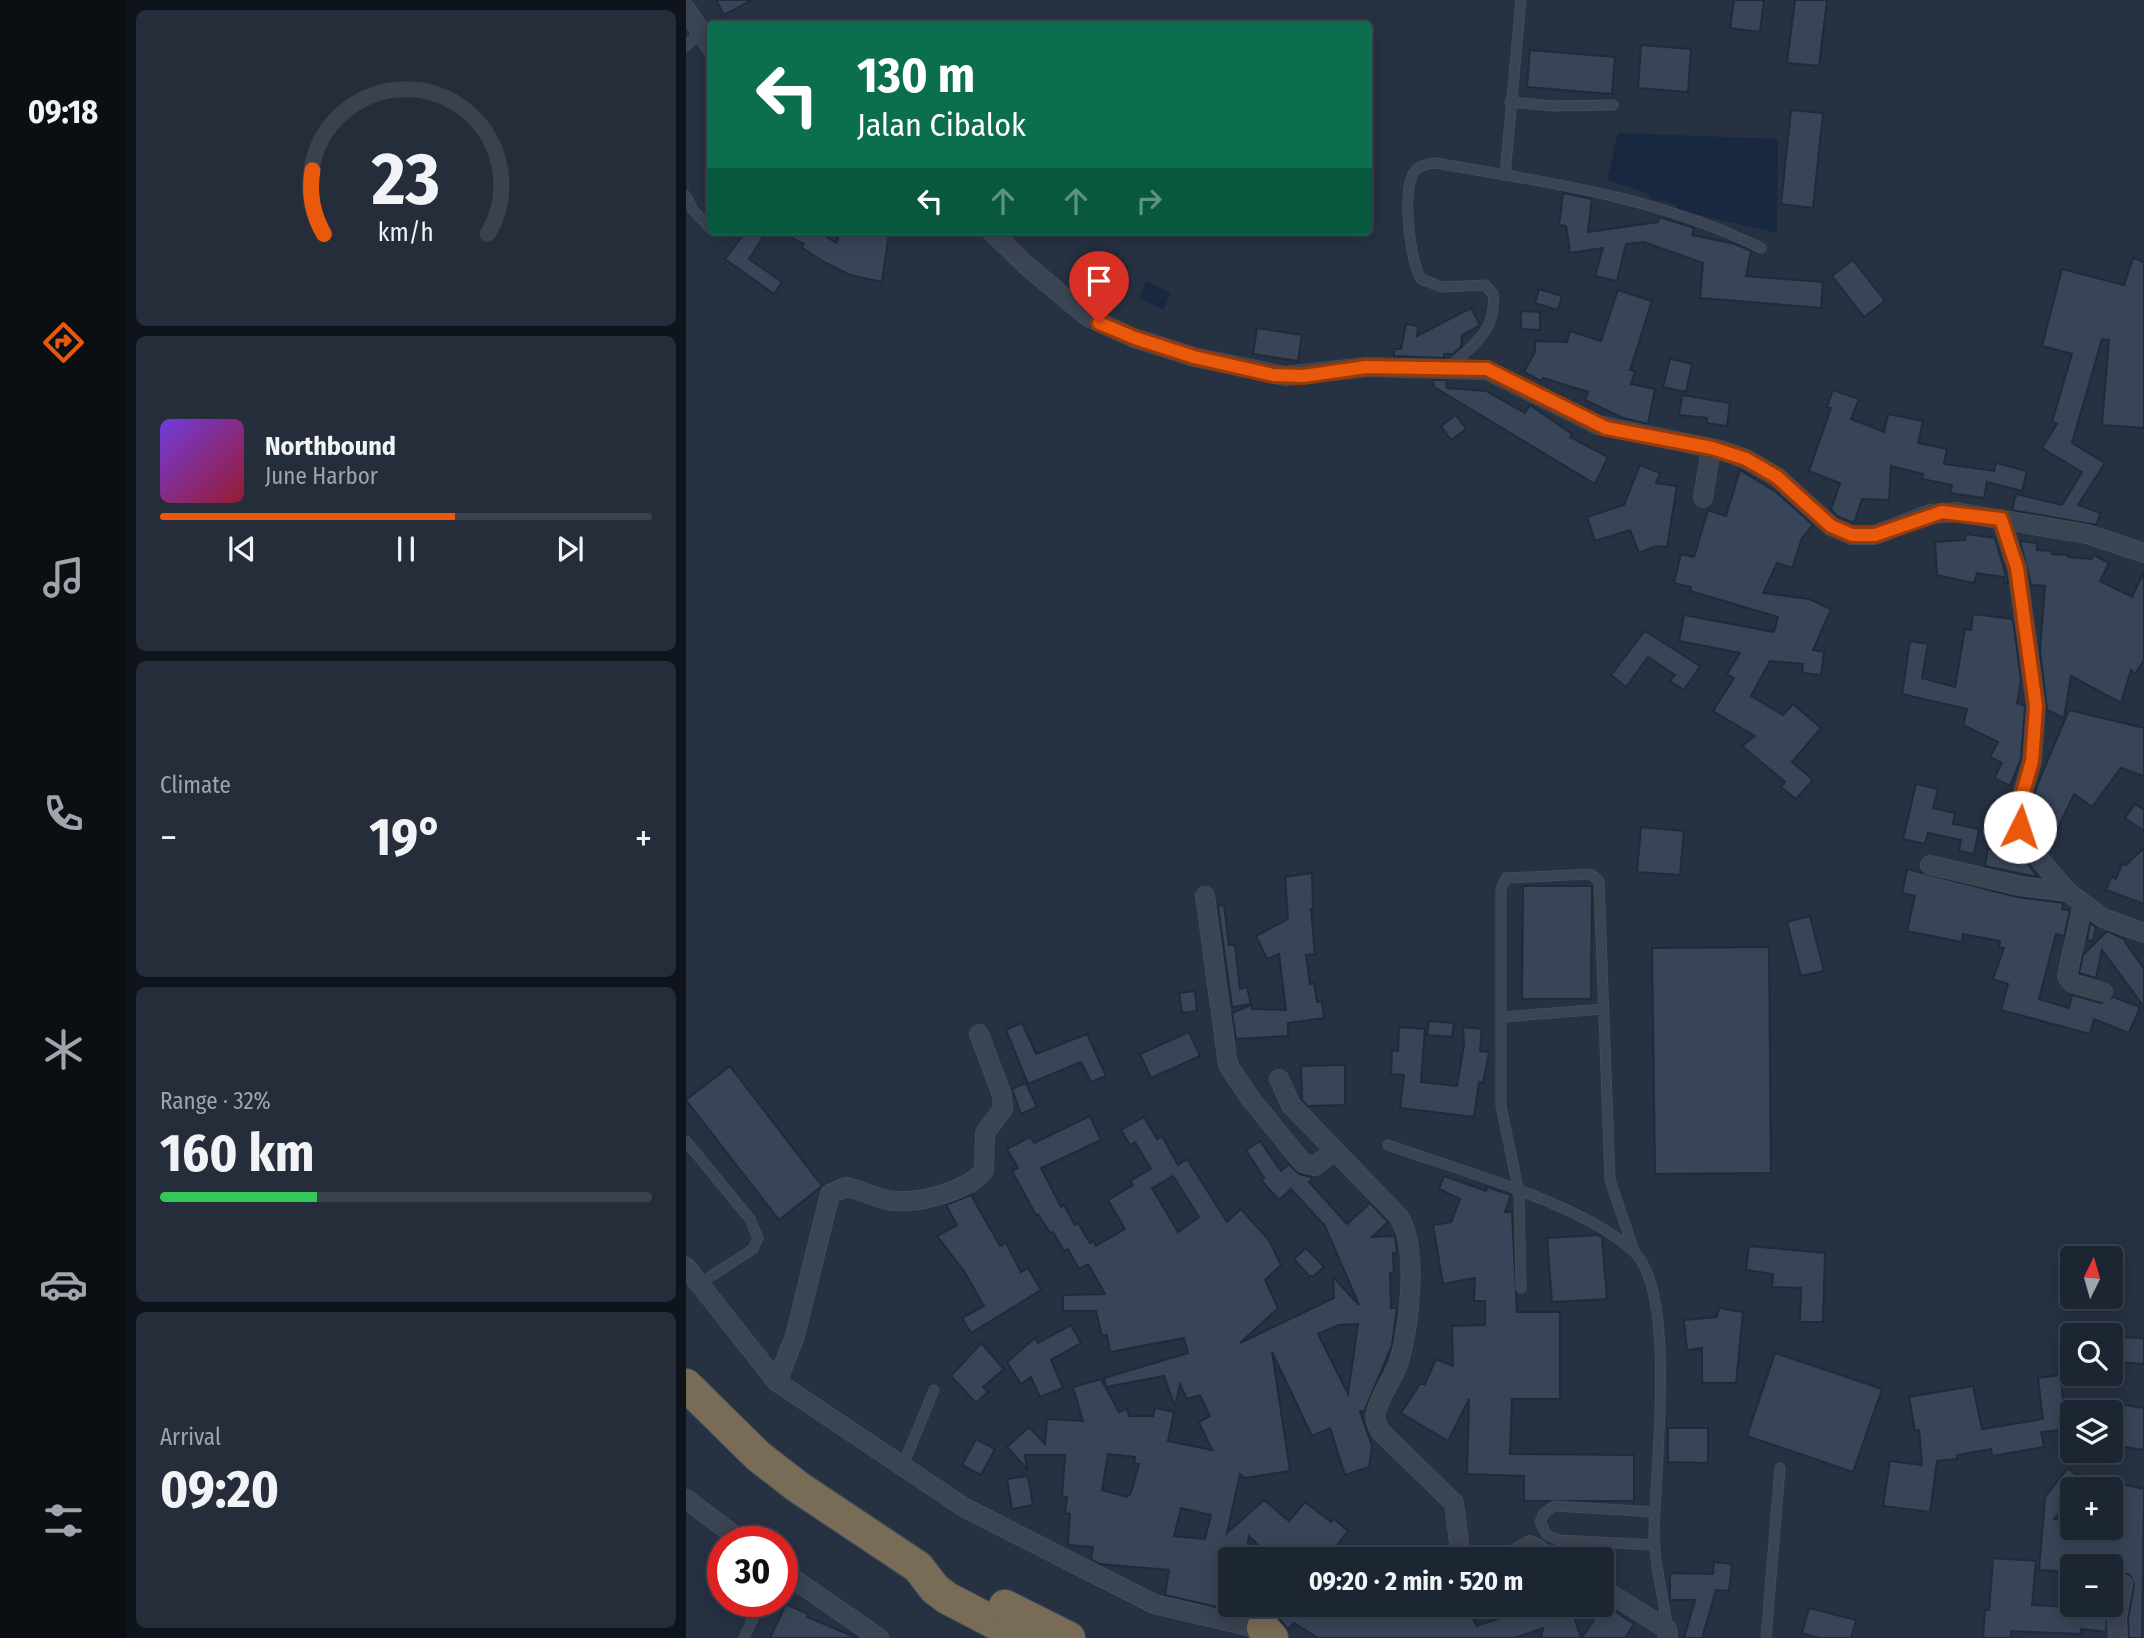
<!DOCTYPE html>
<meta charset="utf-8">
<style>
body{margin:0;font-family:"Fira Sans Condensed",sans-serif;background:#252d3a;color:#f1f3f6;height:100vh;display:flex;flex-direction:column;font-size:26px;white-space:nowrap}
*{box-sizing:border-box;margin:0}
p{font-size:23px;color:#a0a5ac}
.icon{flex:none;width:38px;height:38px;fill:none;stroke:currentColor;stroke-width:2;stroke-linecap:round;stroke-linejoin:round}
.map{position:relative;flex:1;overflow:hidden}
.side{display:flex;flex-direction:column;gap:10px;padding:10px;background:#0f141c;width:560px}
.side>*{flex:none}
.hud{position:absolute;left:21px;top:21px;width:665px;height:214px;border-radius:7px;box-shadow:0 4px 18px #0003,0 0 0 2px #3a424d;background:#0b6e4f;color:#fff;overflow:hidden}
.needle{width:46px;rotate:5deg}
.fabs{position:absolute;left:1374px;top:1246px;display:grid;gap:14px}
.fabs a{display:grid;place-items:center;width:63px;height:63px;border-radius:7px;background:#1c2532;box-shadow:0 4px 18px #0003,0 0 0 2px #3a424d;font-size:35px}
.speed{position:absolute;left:21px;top:1526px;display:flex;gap:14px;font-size:35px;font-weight:700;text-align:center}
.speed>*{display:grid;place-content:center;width:91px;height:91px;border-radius:50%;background:#1c2532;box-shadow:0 4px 18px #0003,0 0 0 2px #3a424d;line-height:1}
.speed .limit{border:10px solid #d22;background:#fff;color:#111}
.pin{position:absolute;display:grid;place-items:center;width:60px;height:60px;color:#fff;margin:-72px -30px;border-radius:50% 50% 50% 0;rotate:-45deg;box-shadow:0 0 7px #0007}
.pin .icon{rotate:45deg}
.me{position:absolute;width:77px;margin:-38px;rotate:4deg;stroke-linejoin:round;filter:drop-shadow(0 0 5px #0008)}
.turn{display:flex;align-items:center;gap:24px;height:147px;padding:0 35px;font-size:32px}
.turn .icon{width:91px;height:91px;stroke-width:2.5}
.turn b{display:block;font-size:49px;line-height:60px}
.lanes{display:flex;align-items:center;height:66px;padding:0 35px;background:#0003;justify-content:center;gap:35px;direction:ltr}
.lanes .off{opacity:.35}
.big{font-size:52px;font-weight:700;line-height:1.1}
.side .card{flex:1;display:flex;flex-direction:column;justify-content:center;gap:10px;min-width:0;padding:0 24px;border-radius:10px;background:#252d3a}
.side .dial{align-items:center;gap:0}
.dial svg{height:182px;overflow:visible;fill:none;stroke:#3a424d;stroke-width:7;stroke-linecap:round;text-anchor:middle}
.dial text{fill:#f1f3f6;stroke:none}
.song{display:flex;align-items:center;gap:21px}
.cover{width:84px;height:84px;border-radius:10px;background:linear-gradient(135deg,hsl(260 70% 55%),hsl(350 70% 35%))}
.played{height:7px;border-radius:4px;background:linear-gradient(90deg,#ea580c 60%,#3a424d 60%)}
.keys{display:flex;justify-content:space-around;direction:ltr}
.heat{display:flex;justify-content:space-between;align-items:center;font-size:38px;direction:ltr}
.charge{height:10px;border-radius:5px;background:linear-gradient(90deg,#34c759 32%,#3a424d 0)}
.trip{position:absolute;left:532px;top:1547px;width:396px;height:70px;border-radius:7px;background:#1c2532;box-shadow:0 4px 18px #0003,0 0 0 2px #3a424d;font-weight:700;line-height:70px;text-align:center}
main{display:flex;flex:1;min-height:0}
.tab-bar{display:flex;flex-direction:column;width:126px;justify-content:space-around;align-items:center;background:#0b0f14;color:#a0a5ac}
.tab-bar .icon{width:49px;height:49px}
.tab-bar .active{color:#ea580c}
.tab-bar b{font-size:32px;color:#f1f3f6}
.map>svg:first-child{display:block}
.water{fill:#182841}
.building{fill:#384558;stroke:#212a39;stroke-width:2;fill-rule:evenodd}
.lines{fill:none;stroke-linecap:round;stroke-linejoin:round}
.lane-casing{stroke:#444c5b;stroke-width:11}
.street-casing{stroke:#444c5b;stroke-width:20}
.highway-casing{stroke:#454e5c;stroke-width:34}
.lane{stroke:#3a4452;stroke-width:9}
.street{stroke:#3a4452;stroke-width:18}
.highway{stroke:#786c57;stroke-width:32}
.route-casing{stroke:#983908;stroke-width:18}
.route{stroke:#ea580c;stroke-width:12}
</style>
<main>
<nav class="tab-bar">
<b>09:18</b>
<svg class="icon active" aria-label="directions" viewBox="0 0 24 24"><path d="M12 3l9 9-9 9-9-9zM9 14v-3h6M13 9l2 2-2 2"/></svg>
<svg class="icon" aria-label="music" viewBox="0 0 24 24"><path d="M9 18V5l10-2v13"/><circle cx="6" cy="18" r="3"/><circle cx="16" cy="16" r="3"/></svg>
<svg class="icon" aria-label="phone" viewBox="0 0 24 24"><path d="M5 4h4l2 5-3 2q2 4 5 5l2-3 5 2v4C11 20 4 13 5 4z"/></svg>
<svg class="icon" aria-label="climate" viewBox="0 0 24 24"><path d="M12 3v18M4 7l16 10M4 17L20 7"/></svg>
<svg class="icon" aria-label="car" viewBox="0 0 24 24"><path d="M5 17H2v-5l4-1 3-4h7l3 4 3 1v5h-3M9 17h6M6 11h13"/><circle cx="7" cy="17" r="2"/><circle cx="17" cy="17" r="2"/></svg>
<svg class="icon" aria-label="filters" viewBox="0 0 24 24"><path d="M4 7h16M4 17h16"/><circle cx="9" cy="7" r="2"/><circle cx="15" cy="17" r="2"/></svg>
</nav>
<section class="side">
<div class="card dial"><svg viewBox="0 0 100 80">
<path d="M14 69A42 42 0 1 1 86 69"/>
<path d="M14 69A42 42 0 0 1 9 41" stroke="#ea580c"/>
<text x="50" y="56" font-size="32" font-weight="700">23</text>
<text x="50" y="72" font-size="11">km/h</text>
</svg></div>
<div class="card">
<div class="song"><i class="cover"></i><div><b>Northbound</b><p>June Harbor</p></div></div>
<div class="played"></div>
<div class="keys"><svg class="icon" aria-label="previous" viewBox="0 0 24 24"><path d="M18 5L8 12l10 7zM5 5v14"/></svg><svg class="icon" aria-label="pause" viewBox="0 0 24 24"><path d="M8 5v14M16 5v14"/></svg><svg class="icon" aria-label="next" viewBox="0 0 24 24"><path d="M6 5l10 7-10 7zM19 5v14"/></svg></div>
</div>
<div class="card"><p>Climate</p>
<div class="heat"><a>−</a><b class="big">19°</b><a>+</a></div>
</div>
<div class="card"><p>Range · 32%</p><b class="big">160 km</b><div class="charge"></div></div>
<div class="card"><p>Arrival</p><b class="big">09:20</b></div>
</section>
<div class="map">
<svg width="1458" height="1638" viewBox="0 0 1458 1638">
<rect width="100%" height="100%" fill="#263142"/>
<!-- water -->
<g class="water">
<path d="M932,133L1092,139L1091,233L990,210V204L963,199V194L921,180Z"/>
<path d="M460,281L485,293L477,310L453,298Z"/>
</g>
<!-- building -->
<g class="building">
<path d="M30,0H66L38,15Z"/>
<path d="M1048,0H1078L1074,32L1044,28Z"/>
<path d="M1109,0H1141L1133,66L1101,63Z"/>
<path d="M955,45L1005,49L1002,92L952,88Z"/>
<path d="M844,50L929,57L926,94L841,87Z"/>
<path d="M1105,110L1137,113L1127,208L1095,204Z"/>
<path d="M877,193L906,199L902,232L972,222L973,217L1008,228L1006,235L1049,244L1065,251L1060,276L1137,282L1135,308L1014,298L1017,263L958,242L940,244L931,281L909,276L917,248L884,253L880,226L873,225Z"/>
<path d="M60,231H81L63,259L96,282L88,294L39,259Z"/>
<path d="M93,231H132L150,243L155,231L203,233L196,282L164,275L138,262L115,247L118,244Z"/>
<path d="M1447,258L1458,262V428L1416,425L1423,340L1416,339L1386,443L1419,463L1392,505L1415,513L1410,525L1326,510L1330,494L1376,505L1396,472L1356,448L1371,424L1366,422L1386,354L1356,346L1376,269L1438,285Z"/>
<path d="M1167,260L1199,301L1178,317L1146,276Z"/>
<path d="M853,289L876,296L872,310L849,303Z"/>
<path d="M932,290L966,301L944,370L949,371L945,384L969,389L962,424L937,418L899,400L902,392L857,378L855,381L838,372L849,352V341L881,342L884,331L915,341Z"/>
<path d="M785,308L794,325L776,335L775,347L767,354H758V358L708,356V349H715L720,324L732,326L731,336Z"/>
<path d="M835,311L854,312V330L835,329Z"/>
<path d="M571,328L616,335L612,361L567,354Z"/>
<path d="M984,359L1006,364L1000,392L977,387Z"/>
<path d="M747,380H760L761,388L800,391L839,413L844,405L886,434L884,437L922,457L909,484L748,387Z"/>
<path d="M1147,390L1173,399L1165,419L1198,432L1202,414L1237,421L1232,443L1261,449L1258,464L1308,471L1310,463L1341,471L1336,491L1301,482L1298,498L1264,493L1266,485L1236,479L1237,474L1205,466L1203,500L1176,499L1168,523L1151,516L1145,510L1154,483L1123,471L1145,408L1141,407Z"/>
<path d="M996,395L1044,403L1041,426L1021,423V418L993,415Z"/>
<path d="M770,415L780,429L765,440L755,426Z"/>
<path d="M954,465L974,473L970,483L991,486L981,547L970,546L953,553L944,530L909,541L901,517L938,505Z"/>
<path d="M1054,470L1090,492L1127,525L1116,538L1106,568L1091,563L1077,593L1123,599L1145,609L1127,650L1138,652L1135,675L1116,673L1117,664L1084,661L1065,696L1097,715L1107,704L1135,728L1106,762L1127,780L1110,799L1095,787L1099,782L1056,746L1069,736L1027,711L1048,678L1041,674L1054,653L993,641L998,615L1088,632L1092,617L1004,591L1005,587L988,583L995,554L1008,557L1022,510L1040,516Z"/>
<path d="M1280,534L1309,538L1322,583L1318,582V577L1291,573L1288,583L1251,575L1249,542L1279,540Z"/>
<path d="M1334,541L1351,543V550L1366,551V554L1382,555V557L1405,559L1408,555L1423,563L1414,581L1446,597L1458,572V660L1449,674L1445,670L1435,703L1385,676L1378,718L1361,710L1354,650L1359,586L1345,585Z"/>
<path d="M1287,614L1327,619L1335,680L1331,703L1339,706L1335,759L1324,786L1308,778L1316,763L1304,757L1312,742L1277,725L1281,709L1216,694L1224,641L1242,644L1236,678L1269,687L1279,629L1285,630Z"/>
<path d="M959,631L1014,666L998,690L984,681L989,675L962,657L940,687L925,675Z"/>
<path d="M1383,710L1458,728V776L1435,768L1406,807L1388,794L1370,832L1351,825L1356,813L1344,808L1352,783Z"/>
<path d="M1230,784L1252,789L1247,808L1269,813L1267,824L1293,829L1288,854L1273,851L1275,840L1242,833L1239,844L1217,839Z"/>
<path d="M1449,804L1458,810V831L1439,818Z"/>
<path d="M955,827L998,831L994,875L951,872Z"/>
<path d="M1302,848L1327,851L1326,856L1339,859L1351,877L1299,866Z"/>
<path d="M1458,848V904L1420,890L1425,877L1430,879L1436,864L1440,865Z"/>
<path d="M1221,869L1331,897L1377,903L1376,909L1384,911L1378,936L1370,934L1353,999L1383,1008L1386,995L1415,1003L1427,997L1454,1007L1443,1033L1408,1019L1404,1034L1315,1010L1322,984L1307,979L1318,948L1313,947L1314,941L1277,934L1276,942L1221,931L1229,896L1216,893Z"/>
<path d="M626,873L627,909H625L629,954L620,955L624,984L628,983L631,1002L636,1001L638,1018L602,1023V1036L550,1039L546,1013L565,1005L566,1009L600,1010L593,954L581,959L570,936L602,919L599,877Z"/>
<path d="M837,886H906L905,999H836Z"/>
<path d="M538,905L543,945H549L554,989L561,987L565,1004L546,1007L532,906Z"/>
<path d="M1124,916L1138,971L1115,976L1101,922Z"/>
<path d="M1404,923L1410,927L1407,941L1401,940Z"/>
<path d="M1421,931L1440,940L1439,942L1458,969V1007L1416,950L1410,978L1393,973L1397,955Z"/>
<path d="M1083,947L1085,1173L969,1174L966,948Z"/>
<path d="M509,991L511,1011L496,1013L493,993Z"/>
<path d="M743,1021L768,1023L766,1037L741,1035Z"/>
<path d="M336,1023L350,1054L401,1034L420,1076L405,1082L395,1062L342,1084L320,1030Z"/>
<path d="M713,1027L739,1029L735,1082L771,1086L778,1045L777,1027L796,1029L794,1051L803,1052L797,1083L793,1082L788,1117L714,1108L718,1075L705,1074L706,1050L712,1051Z"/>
<path d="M503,1032L514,1056L465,1078L454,1054Z"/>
<path d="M659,1065V1105L621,1106L616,1100L615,1066Z"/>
<path d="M44,1066L136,1186L93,1220L0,1100Z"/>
<path d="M340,1083L351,1107L335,1114L326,1089Z"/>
<path d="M404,1116L415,1140L355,1168L375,1207L378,1205L389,1225L392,1223L404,1243L407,1241L410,1246L439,1229L422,1200L447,1185L444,1181L465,1169L449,1142L444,1145L435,1130L458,1117L471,1139L476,1136L492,1165L501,1159L541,1222L555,1209L583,1240L595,1265L579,1280L592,1308L554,1343L648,1298L647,1277L673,1305L639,1226L605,1189L593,1200L575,1180L578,1178L560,1150L574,1141L595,1171L603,1164L613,1174L625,1177L626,1179L623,1182L661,1224L684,1203L702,1222L686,1237L709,1236L711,1253H707L708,1272L704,1273L705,1308H711L706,1345L678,1412L674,1411L686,1446L683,1467L659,1475L644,1428L626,1436L586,1352L604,1471L558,1478L554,1474L541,1533L578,1500L603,1521L619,1502L645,1522L648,1519L662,1531L647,1550L659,1559H586L563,1536L560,1559H544V1610L479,1595L483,1570L414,1564L405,1559L407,1547L382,1545L384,1514L379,1513L381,1497L376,1496L379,1455H339L341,1469L321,1447L343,1427L359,1444L361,1419L397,1421L387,1387L415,1379L433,1412L441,1409L443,1416H467L469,1408L488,1412L482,1441L526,1450L513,1422L524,1416L514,1395L501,1399L494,1384L489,1406L478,1376L420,1387L418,1378L502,1353L498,1338L424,1352L421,1335L416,1336L410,1311H377V1295L419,1294L402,1264L393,1269L382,1249L378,1251L367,1232L364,1233L352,1214L350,1215L326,1171L332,1168L321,1149L344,1137L348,1143ZM487,1176L513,1217L492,1232L466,1188ZM672,1324L662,1394L632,1334L653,1325ZM422,1454L449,1457L448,1463L453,1464L445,1493L441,1497L416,1490ZM495,1508L525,1515L519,1539L488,1536Z"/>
<path d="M758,1176L800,1191L801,1187L825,1195L819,1212H826L831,1312H874V1399H826L824,1454L948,1455V1501H838V1476L781,1474L783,1399L762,1441L715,1413L734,1384H739L750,1359L767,1366L766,1326L799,1325V1301H788L789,1278L757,1284L747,1225L765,1222L774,1199L753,1189Z"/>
<path d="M285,1195L314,1246L320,1243L335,1272L342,1268L355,1290L285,1333L276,1318L298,1306L278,1271L251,1236L271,1225L260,1205Z"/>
<path d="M912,1235L916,1237L921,1299L866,1302L861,1238Z"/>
<path d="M1063,1246L1139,1253L1137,1322H1114L1115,1288L1086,1287L1087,1274L1060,1270Z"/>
<path d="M620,1248L638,1267L628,1276H623L608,1259Z"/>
<path d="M1033,1308L1057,1312L1050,1383H1016V1348L1001,1350L998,1320L1031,1317Z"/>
<path d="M385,1325L395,1343L365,1360L377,1388L354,1397L345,1377L335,1384L321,1362L349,1338L352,1343Z"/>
<path d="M1424,1337L1458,1338V1364L1424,1361Z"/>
<path d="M295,1343L318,1369L297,1387L302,1392L290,1403L265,1376Z"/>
<path d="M1089,1353L1196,1389L1167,1472L1061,1436Z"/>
<path d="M1374,1375L1381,1429L1355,1432L1358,1447L1306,1456L1305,1449L1271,1455V1459L1251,1461L1244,1512L1197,1506L1204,1461L1236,1465L1233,1430L1229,1431L1223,1397L1287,1386L1296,1429L1357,1419L1352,1378Z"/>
<path d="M1439,1405L1458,1408V1450L1433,1446Z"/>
<path d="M982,1428H1022V1463L982,1462Z"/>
<path d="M290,1439L309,1449L295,1475L276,1465Z"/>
<path d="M1382,1468L1389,1474L1458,1489L1456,1638H1443L1442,1619L1448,1585L1444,1575L1438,1573L1429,1576L1424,1589V1566H1386V1572L1353,1570L1359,1497ZM1386,1489H1424V1533L1386,1530V1520L1368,1519L1386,1496Z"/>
<path d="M342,1476L347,1505L326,1509L321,1479Z"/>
<path d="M1307,1558L1350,1561L1346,1605L1403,1608V1605H1422L1420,1632L1395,1629V1634L1325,1631V1638H1297L1299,1610H1303Z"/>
<path d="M1028,1562L1046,1564L1043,1591L1030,1590L1016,1638H998L1009,1600H984V1573L1027,1574Z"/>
<path d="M100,1604L122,1614L121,1617L171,1638H84Z"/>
<path d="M918,1604L948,1624L939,1638H896Z"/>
<path d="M571,1605H779L791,1626L841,1609L840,1605H884L895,1638H855L857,1628L829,1638H632L608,1623L602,1629L590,1615Z"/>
<path d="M1123,1608L1170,1620L1165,1638H1133L1116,1633Z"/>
</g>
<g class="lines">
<!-- lane casing -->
<g class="lane-casing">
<g id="lane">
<path d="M0,46L16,30"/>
<path d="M824,102L868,106L927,105"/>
<path d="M819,175L835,0"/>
<path d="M0,196L7,210L24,228"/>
<path d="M763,367C788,345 811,330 807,294L799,285L756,287L735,279C724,259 717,198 726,176C730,166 739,164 749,163C861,182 972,197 1075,248"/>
<path d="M817,1017L917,1009"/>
<path d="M0,1141L64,1219L72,1238L67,1249L13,1284"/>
<path d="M702,1145C769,1169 902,1205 949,1253C991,1295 969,1471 968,1533C968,1565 978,1596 981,1628"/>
<path d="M835,1288L833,1193L815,1106V889L820,878L905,874L913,881L924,1180L948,1251"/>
<path d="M217,1465L248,1390"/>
<path d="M969,1545L873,1540L861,1535L854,1522L858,1513L868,1506L969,1512"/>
<path d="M58,1638L75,1601"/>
<path d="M1080,1638L1094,1468"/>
</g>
</g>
<!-- street casing -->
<g class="street-casing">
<g id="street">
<path d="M0,9L24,46"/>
<path d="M305,231L341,266L402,317L448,338L508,357L599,376L680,367L801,370L912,425L1035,450L1060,459L1091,477L1145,526L1165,535H1189L1244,514L1270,512L1401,534L1458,553"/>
<path d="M1017,498L1025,448"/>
<path d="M1315,519L1331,568L1350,706L1346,761L1332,810L1334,827L1349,854L1382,892L1417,918L1458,933"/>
<path d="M1244,865L1334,886L1382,892"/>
<path d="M519,896L542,1065L564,1098L617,1163L629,1166L648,1151"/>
<path d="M1397,904L1381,976L1386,983L1417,992"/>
<path d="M593,1079L605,1105L713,1217C733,1248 723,1327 713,1362C707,1379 694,1395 690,1412C688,1419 691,1426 695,1432L768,1503L775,1559"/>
<path d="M0,1267L91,1382L279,1508L468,1604L583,1631"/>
<path d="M91,1382L109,1336L144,1194L160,1187C175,1190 188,1197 202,1200C226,1206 284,1191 298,1170L299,1133L317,1109L316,1095L293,1034"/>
<path d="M0,1499L57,1542"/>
<path d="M821,1559L844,1545L868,1559"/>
<path d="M96,1571L193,1638"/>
<path d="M915,1588L981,1629L982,1638"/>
<path d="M1432,1638L1431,1618L1437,1584"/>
</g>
</g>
<!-- highway casing -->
<g class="highway-casing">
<g id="highway">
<path d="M0,1385L72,1456L112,1487L232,1567L249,1589L261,1598L338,1638"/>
<path d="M319,1606L383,1638"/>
<path d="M577,1628L586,1638"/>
</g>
</g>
<!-- lane -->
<use href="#lane" class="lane"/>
<!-- street -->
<use href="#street" class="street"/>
<!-- highway -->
<use href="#highway" class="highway"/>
</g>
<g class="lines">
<!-- route casing -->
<g class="route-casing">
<path id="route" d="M413,323L449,338L508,357L587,375L617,376L680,367L801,369L920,428L1026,448L1060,459L1091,477L1145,526L1166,535H1189L1256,512L1315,519L1331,568L1350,706L1346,761L1332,810L1334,827"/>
</g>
<!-- route -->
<use href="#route" class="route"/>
</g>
</svg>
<div class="fabs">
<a><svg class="needle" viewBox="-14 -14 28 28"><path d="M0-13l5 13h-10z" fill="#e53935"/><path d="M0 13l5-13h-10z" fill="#a0a5ac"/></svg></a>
<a><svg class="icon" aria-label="search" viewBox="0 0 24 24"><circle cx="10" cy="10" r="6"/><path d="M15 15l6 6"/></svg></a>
<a><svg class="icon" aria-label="layers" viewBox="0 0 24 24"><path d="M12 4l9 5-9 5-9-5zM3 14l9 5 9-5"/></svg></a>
<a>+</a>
<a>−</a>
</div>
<div class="speed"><div class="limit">30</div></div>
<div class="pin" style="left:413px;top:323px;background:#d93025"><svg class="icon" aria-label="arrive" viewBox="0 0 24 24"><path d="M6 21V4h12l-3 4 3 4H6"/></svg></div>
<svg class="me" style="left:1334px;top:827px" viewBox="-20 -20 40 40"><circle r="19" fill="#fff"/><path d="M0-13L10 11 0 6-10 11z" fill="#ea580c"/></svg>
<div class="trip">09:20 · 2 min · 520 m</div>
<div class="hud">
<div class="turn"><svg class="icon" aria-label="left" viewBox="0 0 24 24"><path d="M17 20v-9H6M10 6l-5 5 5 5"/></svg><div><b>130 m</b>Jalan Cibalok</div></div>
<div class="lanes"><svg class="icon" aria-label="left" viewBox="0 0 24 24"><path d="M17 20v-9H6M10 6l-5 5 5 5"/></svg><svg class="icon off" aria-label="ahead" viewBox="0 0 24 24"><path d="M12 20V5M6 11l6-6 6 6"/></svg><svg class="icon off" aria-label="ahead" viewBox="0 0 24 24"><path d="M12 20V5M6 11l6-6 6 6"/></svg><svg class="icon off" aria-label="right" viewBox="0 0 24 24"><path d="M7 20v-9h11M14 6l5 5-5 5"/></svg></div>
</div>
</div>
</main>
